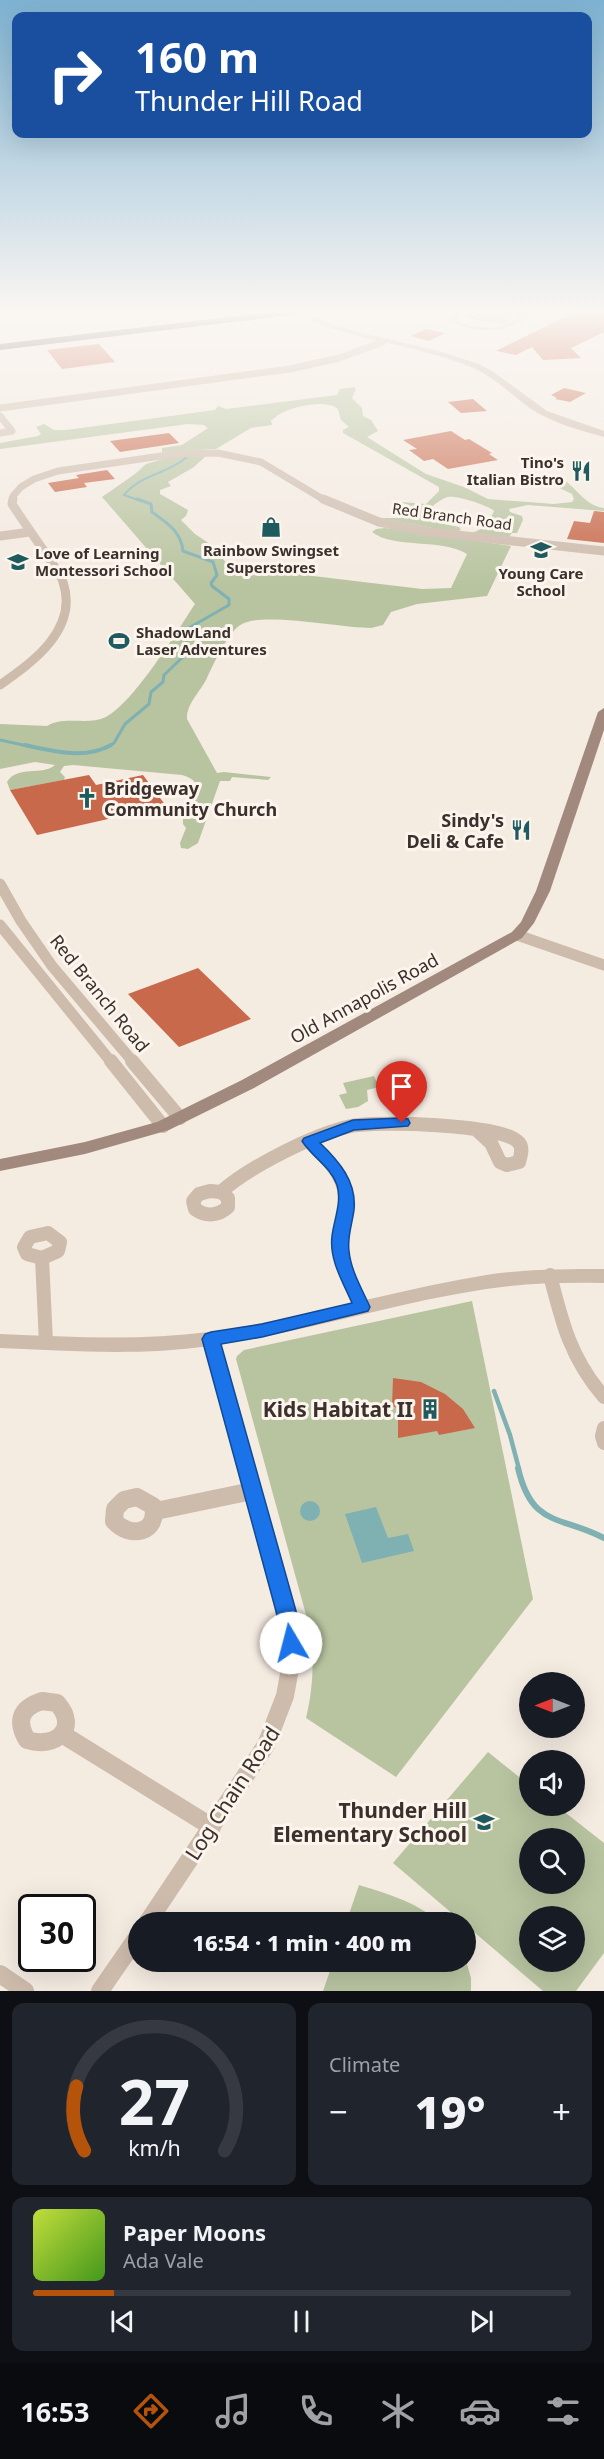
<!DOCTYPE html>
<meta charset="utf-8">
<style>
body{margin:0;font-family:"Noto Sans",sans-serif;background:#20242c;color:#f1f3f6;height:100vh;display:flex;flex-direction:column;font-size:22px;white-space:nowrap}
*{box-sizing:border-box;margin:0}
p{font-size:20px;color:#9ea1a6}
.icon{flex:none;width:33px;height:33px;fill:none;stroke:currentColor;stroke-width:2;stroke-linecap:round;stroke-linejoin:round}
.map{position:relative;height:1991px;overflow:hidden}
.panel{display:flex;flex-direction:column;gap:12px;padding:12px;background:#0d0f14;flex:1}
.panel>*{flex:none}
.banner{position:absolute;left:12px;top:12px;width:580px;height:126px;border-radius:12px;box-shadow:0 6px 24px #0002;background:#1a4fa0;color:#fff;overflow:hidden}
.needle{width:39px;rotate:270deg}
.buttons{position:absolute;left:519px;top:1672px;display:grid;gap:12px}
.buttons a{display:grid;place-items:center;width:66px;height:66px;border-radius:50%;background:#171b24;box-shadow:0 6px 24px #0002;font-size:30px}
.speed{position:absolute;left:18px;top:1894px;display:flex;gap:12px;font-size:30px;font-weight:700;text-align:center}
.speed>*{display:grid;place-content:center;width:78px;height:78px;border-radius:50%;background:#171b24;box-shadow:0 6px 24px #0002;line-height:1}
.speed .limit{border:3px solid #111;border-radius:9px;background:#fff;color:#111}
.pin{position:absolute;display:grid;place-items:center;width:51px;height:51px;color:#fff;margin:-62px -26px;border-radius:50% 50% 50% 0;rotate:-45deg;box-shadow:0 0 6px #0007}
.pin .icon{rotate:45deg}
.me{position:absolute;width:66px;margin:-33px;rotate:352deg;stroke-linejoin:round;filter:drop-shadow(0 0 4px #0008)}
.turn{display:flex;align-items:center;gap:21px;height:126px;padding:0 24px;font-size:27px}
.turn .icon{width:78px;height:78px;stroke-width:2.5}
.turn b{display:block;font-size:42px;line-height:51px}
.big{font-size:45px;font-weight:800;line-height:1.1}
.panel .widget{flex:1;display:flex;flex-direction:column;justify-content:center;gap:9px;min-width:0;padding:0 21px;border-radius:12px;background:#20242c}
.panel .dial{align-items:center;gap:0}
.dial svg{height:156px;overflow:visible;fill:none;stroke:#363941;stroke-width:7;stroke-linecap:round;text-anchor:middle}
.dial text{fill:#f1f3f6;stroke:none}
.song{display:flex;align-items:center;gap:18px}
.cover{width:72px;height:72px;border-radius:9px;background:linear-gradient(135deg,hsl(70 70% 55%),hsl(100 70% 35%))}
.played{height:6px;border-radius:3px;background:linear-gradient(90deg,#b45309 15%,#363941 15%)}
.keys{display:flex;justify-content:space-around;direction:ltr}
.heat{display:flex;justify-content:space-between;align-items:center;font-size:33px;direction:ltr}
.panel .tiles{flex:1;display:grid;gap:12px;grid-template-columns:1fr 1fr}
.widget:last-child{grid-column:span 2}
.trip{position:absolute;left:128px;top:1912px;width:348px;height:60px;border-radius:30px;background:#171b24;box-shadow:0 6px 24px #0002;font-weight:800;line-height:60px;text-align:center}
.dock{display:flex;height:96px;justify-content:space-around;align-items:center;background:#090b0e;color:#9ea1a6}
.dock .icon{width:42px;height:42px}
.dock .current{color:#b45309}
.dock b{font-size:27px;color:#f1f3f6}
.map>svg:first-child{display:block}
.green{fill:#b8c4a0;fill-rule:evenodd}
.water{fill:#7fb0b2}
.lines{fill:none;stroke-linecap:round;stroke-linejoin:round}
.stream-far4{stroke:#7fb0b2;stroke-width:2}
.stream-far3{stroke:#7fb0b2;stroke-width:3}
.stream-far2{stroke:#7fb0b2;stroke-width:4}
.stream-far1{stroke:#7fb0b2;stroke-width:4.5}
.stream{stroke:#7fb0b2;stroke-width:6}
.building{fill:#c8694b}
.minor-far4{stroke:#cdbbac;stroke-width:7}
.minor-far3{stroke:#cdbbac;stroke-width:9}
.minor-far2{stroke:#cdbbac;stroke-width:11}
.minor-far1{stroke:#cdbbac;stroke-width:14}
.minor{stroke:#cdbbac;stroke-width:18}
.tertiary{fill:#cdbbac;fill-rule:evenodd}
.secondary{fill:#a18a7d;fill-rule:evenodd}
.motorway{fill:#5c4a42;fill-rule:evenodd}
.route{fill:#1a73e8;stroke:#114b97;stroke-width:1.5}
.labels{text-anchor:middle;dominant-baseline:central;stroke-width:6;stroke-linejoin:round;paint-order:stroke}
.far-poi-label{font-size:15px;font-weight:bold;fill:#3b302b;stroke:#fbf5ee}
.far-street-label{font-size:15px;fill:#3b302b;stroke:#fbf5ee}
.poi-label{font-size:18px;font-weight:bold;fill:#3b302b;stroke:#fbf5ee;text-anchor:start}
.street-label{font-size:18px;fill:#3b302b;stroke:#fbf5ee}
.near-poi-label{font-size:21px;font-weight:bold;fill:#3b302b;stroke:#fbf5ee;text-anchor:end}
.near-street-label{font-size:21px;fill:#3b302b;stroke:#fbf5ee}
</style>
<div class="map">
<svg width="604" height="1991" viewBox="0 0 604 1991">
<rect width="100%" height="100%" fill="#f4ebe1"/>
<!-- green -->
<g class="green">
<path d="M462,309H469L457,317L459,322C475,328 496,331 510,322C520,316 528,309 540,309C531,314 521,322 511,326C494,333 465,331 450,320V316Z"/>
<path d="M474,309H528L503,324L461,317Z"/>
<path d="M354,387L356,389L352,398L362,408L363,416L371,420L378,431L367,437L426,474L464,487L488,499L554,504L572,502L574,499L572,494L547,482L526,484C567,454 573,505 604,508V511L528,505L509,509L510,512L522,516L523,520L517,533H512L509,537L472,533L486,527L494,511C488,505 455,495 448,497C439,499 430,509 424,514L429,521L459,527L461,530L453,532L380,518H400L417,509L401,502L426,504L439,491V487L343,433V430L349,427L341,420L338,409C326,399 295,406 282,413C276,415 277,418 271,420L272,425L251,428L216,449L162,452V448L182,445L208,428L204,425L188,424L0,449V443L38,436L41,434L36,427L44,424L54,430H66L215,410L218,406L226,409L337,395L340,389Z"/>
<path d="M206,456L194,467L168,482L171,486L160,490V494L188,510L186,516L181,520L195,534L225,554L223,559L227,564L267,571L307,566L305,572L313,576L422,589L451,588L467,554C442,538 393,549 372,532L376,529L385,528L511,546L487,596L417,604L391,612L383,625L371,628C342,628 264,612 242,624C229,630 213,665 207,678C201,691 186,704 187,719L217,773L224,772L271,777L268,780L232,777L230,781H220L198,843L188,849L181,848L180,843L186,828L183,824V807L196,795C199,783 193,778 182,775L73,765L64,766L60,772L65,777L64,780L10,790L7,782C17,765 43,776 55,765L35,762L0,769V724L47,726C64,715 87,726 106,717C135,701 176,633 195,604L102,497L135,474L146,464L170,457Z"/>
<path d="M374,1076L379,1087L367,1090L368,1101L358,1107L346,1109L339,1095L347,1093L343,1083Z"/>
<path d="M472,1301L533,1599L396,1777L306,1718C313,1689 314,1663 311,1633L236,1359L237,1356L244,1350Z"/>
<path d="M488,1752L529,1785L530,1806H557L604,1843V1953L576,1991H543L393,1863ZM530,1839H574V1884H530ZM530,1917H574V1962H530Z"/>
<path d="M359,1885C388,1894 417,1902 440,1923H346Z"/>
<path d="M465,1957L471,1978V1991H323L333,1962H465Z"/>
</g>
<!-- water -->
<g class="water">
<circle cx="310" cy="1511" r="10"/>
<path d="M376,1507L388,1538L408,1534L414,1551L362,1563L345,1514Z"/>
</g>
<g class="lines">
<!-- stream-far4 -->
<path class="stream-far4" d="M141,501L124,495C141,474 168,474 187,457"/>
<!-- stream-far3 -->
<g class="stream-far3">
<path d="M0,740L32,747"/>
<path d="M108,747L114,743L125,724L149,704L151,692L163,682L164,675L187,653V629L229,605V599L212,586L211,583L217,575L213,562L183,551C181,531 167,523 152,512L151,504L137,499"/>
</g>
<!-- stream-far2 -->
<path class="stream-far2" d="M25,745C52,751 85,760 111,745"/>
<!-- stream-far1 -->
<path class="stream-far1" d="M494,1391L510,1435L519,1469"/>
<!-- stream -->
<path class="stream" d="M518,1468C532,1528 560,1515 604,1538"/>
</g>
<!-- building -->
<g class="building">
<path d="M573,309H604V332L571,348L581,358L543,360L532,347L516,355L496,351L567,316L562,315Z"/>
<path d="M426,329L445,333L429,341L411,336Z"/>
<path d="M99,344L115,362L62,369L47,350Z"/>
<path d="M564,388L586,393L570,402L555,399L557,398L551,395Z"/>
<path d="M473,399L487,411L461,413L448,402Z"/>
<path d="M451,431L465,440L469,439L492,453L489,454L498,460L448,469L433,459L424,461L409,450L417,449L403,440Z"/>
<path d="M169,433L179,443L120,452L110,441Z"/>
<path d="M107,470L115,479L84,483L87,487L55,492L48,483L79,478L76,475Z"/>
<path d="M594,511L604,512V543L567,539L574,521L590,523Z"/>
<path d="M89,775L96,785L143,775L166,806L37,835L10,790Z"/>
<path d="M198,968L251,1019L179,1047L128,994Z"/>
<path d="M393,1378L421,1382L445,1394L463,1409L475,1428L439,1435L437,1431L398,1438V1408L392,1406Z"/>
</g>
<g class="lines">
<!-- minor-far4 -->
<g class="minor-far4">
<path d="M0,408L290,369L339,358L383,342"/>
<path d="M0,416L12,431L0,433"/>
<path d="M12,501L13,496L21,487L34,479L58,471L175,454L218,453L261,462L326,501"/>
</g>
<!-- minor-far3 -->
<g class="minor-far3">
<path d="M323,499L379,522L430,532L604,551"/>
<path d="M0,536L30,532"/>
<path d="M0,685C33,662 79,629 63,582C61,574 53,566 49,558C36,540 24,522 12,504L13,499"/>
</g>
<!-- minor-far2 -->
<g class="minor-far2">
<path d="M0,884L21,921L52,966L134,1063"/>
<path d="M0,925L112,1063"/>
<path d="M517,935L604,965"/>
</g>
<!-- minor-far1 -->
<g class="minor-far1">
<path d="M111,1061L163,1126"/>
<path d="M132,1061L180,1118"/>
<path d="M309,1141C330,1161 351,1182 345,1213C343,1225 339,1238 340,1250C342,1270 354,1289 362,1307"/>
<path d="M210,1191L221,1192L228,1198V1207C218,1216 206,1217 195,1209L193,1201L199,1194Z"/>
<path d="M221,1192C249,1167 314,1134 351,1126C377,1121 498,1124 517,1141C524,1146 521,1155 519,1162L507,1165L500,1162L491,1143L478,1131"/>
<path d="M48,1233L60,1242L58,1251L42,1258L27,1254L24,1247L30,1237Z"/>
<path d="M42,1258L46,1343"/>
<path d="M550,1275C562,1323 571,1359 604,1397"/>
<path d="M211,1339L247,1469"/>
<path d="M604,1428L602,1436L604,1443"/>
</g>
<!-- minor -->
<g class="minor">
<path d="M137,1497L153,1506C159,1533 130,1539 114,1521L115,1509L124,1500Z"/>
<path d="M156,1511L252,1491"/>
<path d="M42,1701L57,1703C80,1729 55,1749 27,1740C16,1721 20,1708 42,1701Z"/>
<path d="M62,1734L212,1827"/>
<path d="M147,1923L266,1745L285,1696L291,1663L289,1629L247,1468"/>
<path d="M0,1974L25,1991"/>
<path d="M100,1991L138,1936"/>
</g>
<!-- tertiary -->
<g class="tertiary">
<path d="M312,317L357,332L439,351L479,364L495,373L547,411L604,431V437C579,430 553,423 531,409C511,395 494,376 471,367C420,346 364,342 312,321Z"/>
<path d="M604,1269V1283C565,1282 525,1283 486,1289C393,1303 303,1333 209,1346C140,1356 70,1351 0,1348V1334C70,1337 140,1341 209,1332C303,1319 393,1290 486,1275C525,1269 565,1269 604,1269Z"/>
</g>
<!-- secondary -->
<path class="secondary" d="M604,708V730L550,891L534,923L522,938L254,1088L169,1130L85,1154L0,1171V1159L85,1142L157,1122L242,1080L512,932L521,922L536,891L598,712Z"/>
<!-- motorway -->
<path class="motorway" d="M297,309H320L316,312L0,350V344Z"/>
</g>
<!-- sky -->
<linearGradient id="sky" x2="0" y2="1"><stop stop-color="#7eb2d2"/><stop offset="0.53" stop-color="#faf6f2"/><stop offset="1" stop-color="#faf6f2" stop-opacity="0"/></linearGradient>
<rect width="604" height="587" fill="url(#sky)"/>
<!-- route -->
<path class="route" d="M402,1118L408,1119L410,1123L408,1126L354,1130L320,1143C339,1161 357,1182 354,1210C352,1225 347,1237 349,1251C351,1271 362,1289 370,1307L368,1311L262,1337L221,1344L296,1611L301,1643L298,1649L291,1652L284,1649L276,1611L202,1339L205,1334L211,1332L262,1324L352,1303C343,1282 329,1260 332,1236C334,1219 342,1203 337,1185C331,1167 312,1157 302,1141L304,1138L353,1120Z"/>
<!-- icons -->
<defs>
<g id="restaurant-bare" transform="scale(1.62)"><path d="M-5-6h1v4h1v-4h1v4h1v-4h1v5L-1.5 .5V6h-2V.5L-5-1ZM5-6V6H3V1.5H1.5Q1.5-4 5-6Z" fill="#1f5a5e" stroke="#fbf5ee" stroke-width="2.5" paint-order="stroke"/></g>
<g id="shop-bare" transform="scale(1.62)"><path d="M-5-2.5h2.3a2.7 3.5 0 0 1 5.4 0H5L5.5 6h-11ZM-1.5-2.5h3a1.5 2.3 0 0 0-3 0Z" fill="#1f5a5e" stroke="#fbf5ee" stroke-width="2.5" paint-order="stroke"/></g>
<g id="school-bare" transform="scale(1.62)"><path d="M0-5L7-2L0 1L-7-2ZM-4 1L0 2.5L4 1V4Q0 6-4 4Z" fill="#1f5a5e" stroke="#fbf5ee" stroke-width="2.5" paint-order="stroke"/></g>
<g id="stadium-bare" transform="scale(1.62)"><path d="M0-5a6.5 5 0 1 0 0 10a6.5 5 0 1 0 0-10ZM-3.5-1.8h7v3.6h-7Z" fill="#1f5a5e" stroke="#fbf5ee" stroke-width="2.5" paint-order="stroke"/></g>
<g id="church-bare" transform="scale(1.62)"><path d="M-1.2-6h2.4v3.5h3.3v2.4h-3.3V6h-2.4V-.1h-3.3v-2.4h3.3Z" fill="#1f5a5e" stroke="#fbf5ee" stroke-width="2.5" paint-order="stroke"/></g>
<g id="building-bare" transform="scale(1.62)"><path d="M-4-6H4V6H1V3H-1V6H-4ZM-2.5-4.3h1.7v1.8h-1.7ZM.8-4.3h1.7v1.8H.8ZM-2.5-1h1.7V.8h-1.7ZM.8-1h1.7V.8H.8Z" fill="#1f5a5e" stroke="#fbf5ee" stroke-width="2.5" paint-order="stroke"/></g>
</defs>
<g fill-rule="evenodd">
<use href="#restaurant-bare" x="581" y="471"/>
<use href="#shop-bare" x="271" y="527"/>
<use href="#school-bare" x="541" y="550"/>
<use href="#school-bare" x="18" y="562"/>
<use href="#stadium-bare" x="119" y="641"/>
<use href="#church-bare" x="87" y="798"/>
<use href="#restaurant-bare" x="521" y="830"/>
<use href="#building-bare" x="430" y="1409"/>
<use href="#school-bare" x="484" y="1822"/>
</g>
<g class="labels">
<!-- far-poi labels -->
<g class="far-poi-label">
<text x="564" y="462" text-anchor="end">Tino's<tspan x="564" dy="17">Italian Bistro</tspan></text>
<text x="271" y="550">Rainbow Swingset<tspan x="271" dy="17">Superstores</tspan></text>
<text x="35" y="553" text-anchor="start">Love of Learning<tspan x="35" dy="17">Montessori School</tspan></text>
<text x="541" y="573">Young Care<tspan x="541" dy="17">School</tspan></text>
<text x="136" y="632" text-anchor="start">ShadowLand<tspan x="136" dy="17">Laser Adventures</tspan></text>
</g>
<!-- far-street labels -->
<g class="far-street-label">
<text transform="translate(452 516) rotate(8)">Red Branch Road</text>
</g>
<!-- poi labels -->
<g class="poi-label">
<text x="104" y="788">Bridgeway<tspan x="104" dy="21">Community Church</tspan></text>
<text x="504" y="820" text-anchor="end">Sindy's<tspan x="504" dy="21">Deli &amp; Cafe</tspan></text>
</g>
<!-- street labels -->
<g class="street-label">
<text transform="translate(100 993) rotate(51)">Red Branch Road</text>
<text transform="translate(364 998) rotate(-29)">Old Annapolis Road</text>
</g>
<!-- near-poi labels -->
<g class="near-poi-label">
<text x="413" y="1409">Kids Habitat II</text>
<text x="467" y="1810">Thunder Hill<tspan x="467" dy="24">Elementary School</tspan></text>
</g>
<!-- near-street labels -->
<g class="near-street-label">
<text transform="translate(232 1793) rotate(-57)">Log Chain Road</text>
</g>
</g>
</svg>
<div class="buttons">
<a><svg class="needle" viewBox="-14 -14 28 28"><path d="M0-13l5 13h-10z" fill="#e53935"/><path d="M0 13l5-13h-10z" fill="#9ea1a6"/></svg></a>
<a><svg class="icon" aria-label="sound" viewBox="0 0 24 24"><path d="M4 9h4l5-4v14l-5-4H4zM17 9q2 3 0 6"/></svg></a>
<a><svg class="icon" aria-label="search" viewBox="0 0 24 24"><circle cx="10" cy="10" r="6"/><path d="M15 15l6 6"/></svg></a>
<a><svg class="icon" aria-label="layers" viewBox="0 0 24 24"><path d="M12 4l9 5-9 5-9-5zM3 14l9 5 9-5"/></svg></a>
</div>
<div class="speed"><div class="limit">30</div></div>
<div class="pin" style="left:402px;top:1123px;background:#d93025"><svg class="icon" aria-label="arrive" viewBox="0 0 24 24"><path d="M6 21V4h12l-3 4 3 4H6"/></svg></div>
<svg class="me" style="left:291px;top:1643px" viewBox="-20 -20 40 40"><circle r="19" fill="#fff"/><path d="M0-13L10 11 0 6-10 11z" fill="#1a73e8"/></svg>
<div class="trip">16:54 · 1 min · 400 m</div>
<div class="banner">
<div class="turn"><svg class="icon" aria-label="right" viewBox="0 0 24 24"><path d="M7 20v-9h11M14 6l5 5-5 5"/></svg><div><b>160 m</b>Thunder Hill Road</div></div>
</div>
</div>
<section class="panel">
<div class="tiles">
<div class="widget dial"><svg viewBox="0 0 100 80">
<path d="M14 69A42 42 0 1 1 86 69"/>
<path d="M14 69A42 42 0 0 1 10 36" stroke="#b45309"/>
<text x="50" y="56" font-size="32" font-weight="700">27</text>
<text x="50" y="72" font-size="11">km/h</text>
</svg></div>
<div class="widget"><p>Climate</p>
<div class="heat"><a>−</a><b class="big">19°</b><a>+</a></div>
</div>
<div class="widget">
<div class="song"><i class="cover"></i><div><b>Paper Moons</b><p>Ada Vale</p></div></div>
<div class="played"></div>
<div class="keys"><svg class="icon" aria-label="previous" viewBox="0 0 24 24"><path d="M18 5L8 12l10 7zM5 5v14"/></svg><svg class="icon" aria-label="pause" viewBox="0 0 24 24"><path d="M8 5v14M16 5v14"/></svg><svg class="icon" aria-label="next" viewBox="0 0 24 24"><path d="M6 5l10 7-10 7zM19 5v14"/></svg></div>
</div>
</div>
</section>
<nav class="dock">
<b>16:53</b>
<svg class="icon current" aria-label="directions" viewBox="0 0 24 24"><path d="M12 3l9 9-9 9-9-9zM9 14v-3h6M13 9l2 2-2 2"/></svg>
<svg class="icon" aria-label="music" viewBox="0 0 24 24"><path d="M9 18V5l10-2v13"/><circle cx="6" cy="18" r="3"/><circle cx="16" cy="16" r="3"/></svg>
<svg class="icon" aria-label="phone" viewBox="0 0 24 24"><path d="M5 4h4l2 5-3 2q2 4 5 5l2-3 5 2v4C11 20 4 13 5 4z"/></svg>
<svg class="icon" aria-label="climate" viewBox="0 0 24 24"><path d="M12 3v18M4 7l16 10M4 17L20 7"/></svg>
<svg class="icon" aria-label="car" viewBox="0 0 24 24"><path d="M5 17H2v-5l4-1 3-4h7l3 4 3 1v5h-3M9 17h6M6 11h13"/><circle cx="7" cy="17" r="2"/><circle cx="17" cy="17" r="2"/></svg>
<svg class="icon" aria-label="filters" viewBox="0 0 24 24"><path d="M4 7h16M4 17h16"/><circle cx="9" cy="7" r="2"/><circle cx="15" cy="17" r="2"/></svg>
</nav>
